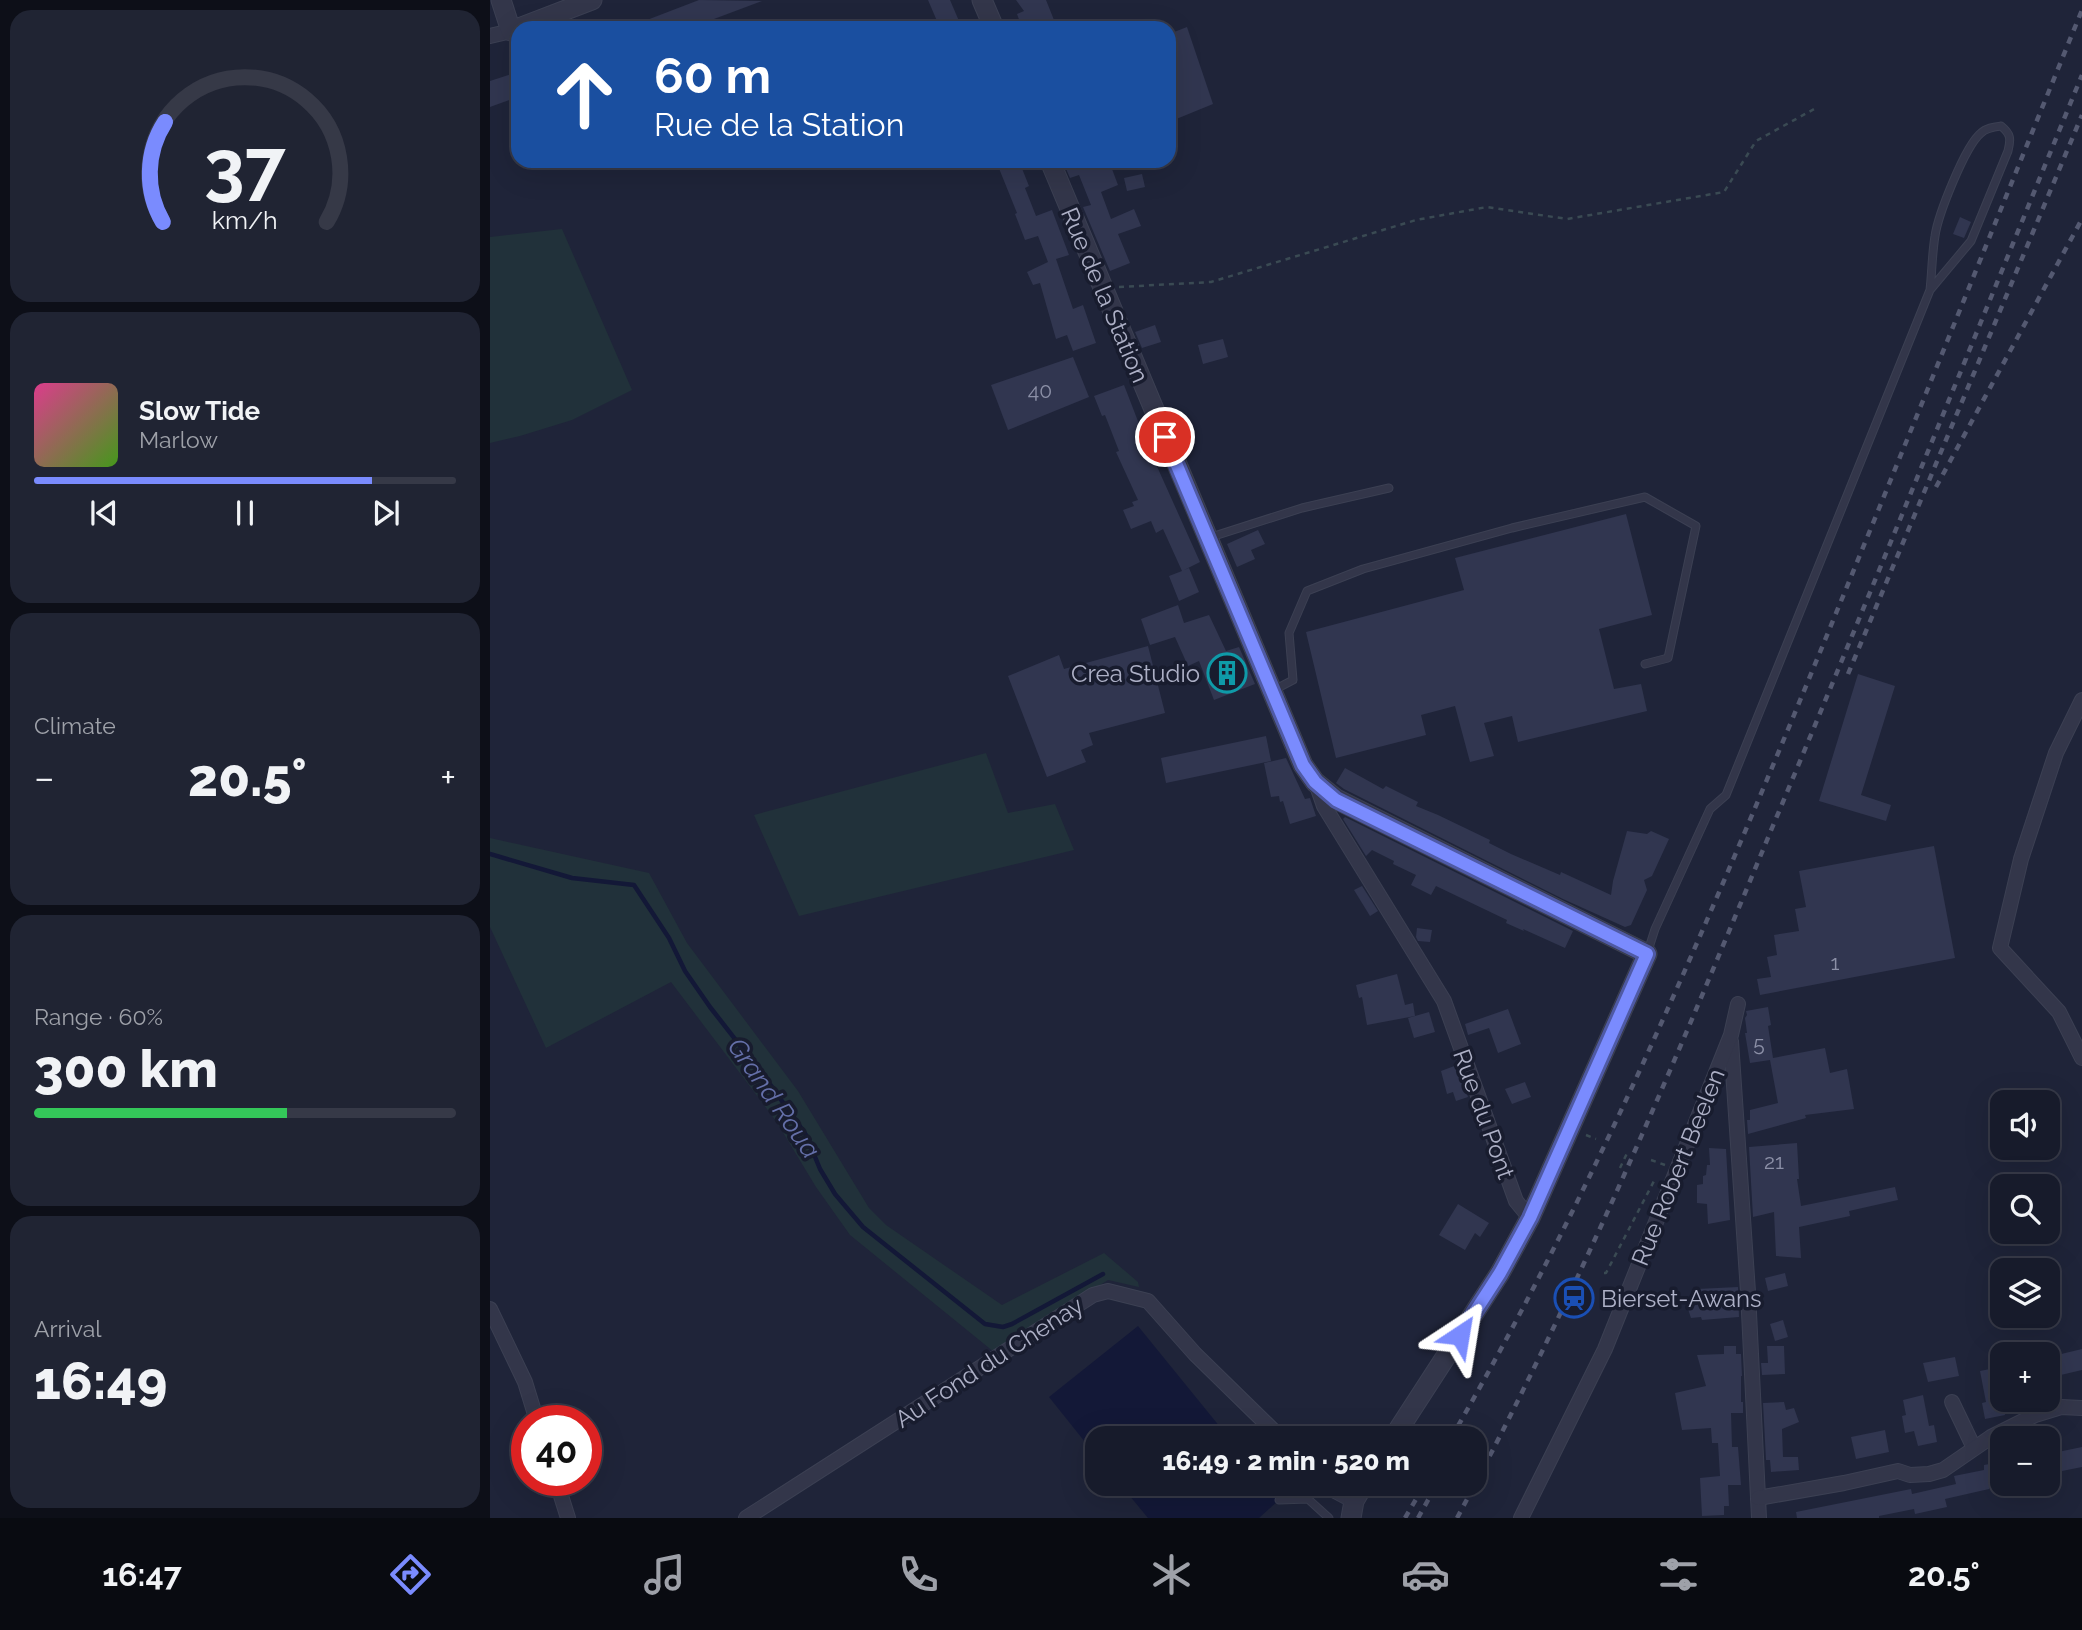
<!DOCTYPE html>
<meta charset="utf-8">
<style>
body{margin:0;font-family:Raleway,sans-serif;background:#202433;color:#f1f3f6;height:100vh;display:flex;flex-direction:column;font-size:26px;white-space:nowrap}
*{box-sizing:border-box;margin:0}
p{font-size:23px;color:#9ea1a9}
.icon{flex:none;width:38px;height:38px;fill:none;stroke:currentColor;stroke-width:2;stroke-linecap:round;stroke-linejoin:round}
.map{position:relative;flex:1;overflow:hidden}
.panel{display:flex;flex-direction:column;gap:10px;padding:10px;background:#0d0f18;width:490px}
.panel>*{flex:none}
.top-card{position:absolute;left:21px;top:21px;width:665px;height:147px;border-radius:21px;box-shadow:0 7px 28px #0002,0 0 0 2px #363947;background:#1a4fa0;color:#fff;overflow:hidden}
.controls{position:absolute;left:1500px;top:1090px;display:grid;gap:14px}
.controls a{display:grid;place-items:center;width:70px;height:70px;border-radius:14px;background:#171b2b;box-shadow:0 7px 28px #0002,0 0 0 2px #363947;font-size:35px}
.speed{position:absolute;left:21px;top:1405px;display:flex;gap:14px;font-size:35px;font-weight:700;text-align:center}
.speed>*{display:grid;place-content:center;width:91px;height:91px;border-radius:50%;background:#171b2b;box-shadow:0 7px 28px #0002,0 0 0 2px #363947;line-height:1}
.speed .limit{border:10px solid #d22;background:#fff;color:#111}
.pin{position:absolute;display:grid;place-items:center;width:60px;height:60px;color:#fff;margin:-30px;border:4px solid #fff;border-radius:50%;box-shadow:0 2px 7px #0007}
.me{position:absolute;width:77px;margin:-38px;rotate:33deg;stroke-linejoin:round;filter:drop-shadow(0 0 5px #0008)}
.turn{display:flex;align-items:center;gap:24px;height:147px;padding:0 28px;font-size:32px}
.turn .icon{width:91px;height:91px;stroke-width:2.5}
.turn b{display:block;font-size:49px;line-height:60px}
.big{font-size:52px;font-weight:800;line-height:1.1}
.panel .widget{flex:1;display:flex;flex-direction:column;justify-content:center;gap:10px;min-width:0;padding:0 24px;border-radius:21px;background:#202433}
.panel .dial{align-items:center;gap:0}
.dial svg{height:182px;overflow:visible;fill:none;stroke:#363947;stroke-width:7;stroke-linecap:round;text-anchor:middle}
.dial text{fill:#f1f3f6;stroke:none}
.song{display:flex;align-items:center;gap:21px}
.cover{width:84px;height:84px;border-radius:10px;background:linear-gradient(135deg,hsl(330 70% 55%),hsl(100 70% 35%))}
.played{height:7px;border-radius:4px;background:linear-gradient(90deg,#7a8bfe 80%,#363947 80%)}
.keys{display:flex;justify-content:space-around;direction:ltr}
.heat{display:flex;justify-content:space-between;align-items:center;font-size:38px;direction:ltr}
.charge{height:10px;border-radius:5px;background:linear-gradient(90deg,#34c759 60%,#363947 0)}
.trip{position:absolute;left:595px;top:1426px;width:402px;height:70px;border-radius:21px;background:#171b2b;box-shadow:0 7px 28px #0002,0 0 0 2px #363947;font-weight:800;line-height:70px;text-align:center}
.tabs{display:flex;height:112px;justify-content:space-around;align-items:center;background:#090b11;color:#9ea1a9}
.tabs .icon{width:49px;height:49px}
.tabs .current{color:#7a8bfe}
.tabs b{font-size:32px;color:#f1f3f6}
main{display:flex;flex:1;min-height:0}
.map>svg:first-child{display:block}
.green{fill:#21313a}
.water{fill:#131837}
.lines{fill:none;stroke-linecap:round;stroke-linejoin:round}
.stream{stroke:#131837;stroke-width:4.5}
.building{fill:#313650}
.service-casing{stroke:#3c4053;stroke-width:9}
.minor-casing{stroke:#3c4053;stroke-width:16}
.tertiary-casing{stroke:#3c4053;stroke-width:21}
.path{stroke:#3a4a53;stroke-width:2.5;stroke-dasharray:5 5;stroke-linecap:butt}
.service{stroke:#33364a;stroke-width:7}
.minor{stroke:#33364a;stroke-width:14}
.tertiary{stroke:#33364a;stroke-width:19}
.rail{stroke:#545971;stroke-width:4.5;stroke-dasharray:7 7;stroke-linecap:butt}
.route-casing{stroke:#4f5aa5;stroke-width:18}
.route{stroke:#7a8bfe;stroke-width:12}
.labels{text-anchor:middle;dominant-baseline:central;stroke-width:7;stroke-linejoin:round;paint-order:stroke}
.number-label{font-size:21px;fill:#8c90a7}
.street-label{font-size:24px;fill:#adb0c6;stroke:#181c2e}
.poi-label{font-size:24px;fill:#adb0c6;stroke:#181c2e;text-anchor:end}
.water-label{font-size:26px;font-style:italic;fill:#646fa8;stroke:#181c2e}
</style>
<main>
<section class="panel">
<div class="widget dial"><svg viewBox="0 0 100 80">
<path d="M14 69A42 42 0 1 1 86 69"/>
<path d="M14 69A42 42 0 0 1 15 25" stroke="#7a8bfe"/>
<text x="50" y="56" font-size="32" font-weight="700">37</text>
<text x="50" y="72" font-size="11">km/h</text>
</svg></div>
<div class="widget">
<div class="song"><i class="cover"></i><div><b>Slow Tide</b><p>Marlow</p></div></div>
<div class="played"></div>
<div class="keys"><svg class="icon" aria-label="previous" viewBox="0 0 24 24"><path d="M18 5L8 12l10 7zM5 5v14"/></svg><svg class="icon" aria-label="pause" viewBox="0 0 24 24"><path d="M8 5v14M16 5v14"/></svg><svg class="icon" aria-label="next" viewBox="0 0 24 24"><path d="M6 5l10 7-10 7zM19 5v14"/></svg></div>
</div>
<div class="widget"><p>Climate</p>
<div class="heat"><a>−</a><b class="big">20.5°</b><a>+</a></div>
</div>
<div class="widget"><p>Range · 60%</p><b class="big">300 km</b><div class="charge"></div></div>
<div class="widget"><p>Arrival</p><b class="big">16:49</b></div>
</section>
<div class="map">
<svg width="1592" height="1518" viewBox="0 0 1592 1518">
<rect width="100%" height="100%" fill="#1f2439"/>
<!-- green -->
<g class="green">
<path d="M72,229L142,390L82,420L30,436L0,443V237Z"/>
<path d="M496,753L518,813L565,804L584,850L309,916L264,815Z"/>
<path d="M0,838L159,873L197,943L308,1091L379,1208L396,1225L512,1305L614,1253L648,1282L649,1287L618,1280L504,1352L360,1235L326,1187L286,1121L181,982L56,1048L0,927Z"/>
</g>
<!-- water -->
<g class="water">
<path d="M648,1326L739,1438H607V1457L559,1397Z"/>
<path d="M630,1484H776L789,1500L769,1518H658Z"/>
</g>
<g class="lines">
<!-- stream -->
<path class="stream" d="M0,854L82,878L144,885L179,938L195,971L220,1007L277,1080L316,1135L330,1169L345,1194L373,1227L495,1324L513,1327L522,1324L613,1274"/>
</g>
<!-- building -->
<g class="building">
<path d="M209,0L272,1L224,19L225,22L209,28H136Z"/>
<path d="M438,0H460L472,28H450Z"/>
<path d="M526,0H556L564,20L545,28H532L527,14L534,11Z"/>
<path d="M697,27L723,104L679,122V34Z"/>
<path d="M28,72V97L0,107V81Z"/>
<path d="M506,161H529L539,186L535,188L546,216L562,210L579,255L566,259L583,309L593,305L606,343L583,351L577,335L566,339L550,283L543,285L537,272L558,262L548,236L535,240L525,214L527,213Z"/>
<path d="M581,161H619L628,185L611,192L621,219L644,209L651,226L628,234L640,263L620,271L593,207L601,205L589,175L580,178L574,164Z"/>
<path d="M652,174L655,187L637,191L634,178Z"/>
<path d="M1470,217L1481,222L1474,238L1463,234Z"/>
<path d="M665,325L671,342L652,348L645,332Z"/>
<path d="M733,339L738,357L713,364L708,345Z"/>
<path d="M583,357L599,397L518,430L501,385Z"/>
<path d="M634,385L656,442L710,562L694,570L699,568L709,592L689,601L679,576L692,571L673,529L666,533L661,521L641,529L633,510L644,506L642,502L648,500L626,452L629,451L615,415L612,416L604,396Z"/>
<path d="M1136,514L1162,615L1109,629L1124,689L1151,684L1157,711L1028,742L1022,716L994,723L1004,756L980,762L965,706L931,715L936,735L846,758L816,632L974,590L965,558Z"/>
<path d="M768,530L775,544L761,550L765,559L747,567L737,544Z"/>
<path d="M688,605L694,623L719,615L736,651L749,647L765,684L724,700L709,661L698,666L685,637L660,645L651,619Z"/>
<path d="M658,646L675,713L599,733L603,745L591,750L596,762L557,777L518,676L569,655L574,669Z"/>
<path d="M1368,674L1405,686L1371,795L1401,805L1396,821L1329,801Z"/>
<path d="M776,736L781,761L676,783L671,758Z"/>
<path d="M796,758L815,799L820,798L826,816L800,824L793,801L790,802L789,796L781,797L774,763Z"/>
<path d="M855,768L893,789L896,786L928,802L926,806L948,815L1000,840L999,843L1021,854L1070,875L1071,872L1121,895L1123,881L1137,831L1157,834L1161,831L1179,839L1162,876L1154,880L1157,890L1141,925L1135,927L1073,899L854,789L846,783Z"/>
<path d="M855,817L1083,931L1075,948L1033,929L1034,931L1016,923L1017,920L946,886L941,895L921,885L926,875L903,864L904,861L882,850L876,856L853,819Z"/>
<path d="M1444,846L1465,958L1270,995L1267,979L1281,977L1277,957L1287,955L1284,935L1309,931L1305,909L1316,907L1309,871Z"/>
<path d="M872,886L888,911L880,916L864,890Z"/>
<path d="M927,928L942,930L940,942L928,941L926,937Z"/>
<path d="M907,974L915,1005L923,1003L925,1016L877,1025L872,997L869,998L866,985Z"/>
<path d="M1278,1007L1281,1025L1278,1026L1283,1058L1335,1048L1340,1073L1357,1069L1364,1109L1315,1115L1316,1118L1258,1134L1257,1120H1260V1110L1288,1103L1280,1060L1260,1063L1255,1033H1257L1255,1018L1257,1015L1256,1011Z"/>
<path d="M1018,1009L1031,1044L1008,1053L999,1028L978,1035L975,1024Z"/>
<path d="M939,1012L945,1032L924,1038L918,1018Z"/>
<path d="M967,1065L978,1097L966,1101L963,1092L957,1094L951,1071Z"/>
<path d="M1035,1082L1041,1097L1022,1104L1015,1089Z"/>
<path d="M1307,1143L1309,1179H1307L1311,1206L1405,1187L1408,1200L1359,1211L1360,1216L1309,1227L1311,1258L1286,1256L1284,1212L1263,1217L1259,1147Z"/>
<path d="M1219,1148L1236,1149L1240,1220L1218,1224L1217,1204L1207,1203V1185L1213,1184V1176L1216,1175L1217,1165H1220Z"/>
<path d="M968,1204L999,1223L990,1237L985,1233L975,1250L949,1235Z"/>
<path d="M1295,1273L1298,1286L1278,1291L1275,1278Z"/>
<path d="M1248,1287L1249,1317L1212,1320L1211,1317L1201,1318L1197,1306L1207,1305V1289Z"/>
<path d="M1293,1320L1298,1337L1285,1341L1280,1324Z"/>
<path d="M1234,1346H1246V1354H1251L1252,1376H1251V1402H1253V1413H1241L1242,1447H1248L1251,1485H1238L1239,1506H1234V1515L1212,1516L1210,1478L1230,1476L1228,1443H1222L1221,1428L1192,1430L1185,1393L1216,1386L1207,1355L1234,1354Z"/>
<path d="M1277,1346H1294L1295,1374L1272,1375L1271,1363H1278Z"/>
<path d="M1592,1349V1370L1558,1378V1362L1564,1360L1563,1356Z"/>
<path d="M1465,1357L1469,1376L1438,1382L1433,1363Z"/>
<path d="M1510,1367L1515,1415L1495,1419L1492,1403L1496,1402L1490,1371Z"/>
<path d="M1433,1395L1439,1426L1444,1425L1447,1442L1428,1446L1424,1431L1415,1433L1412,1416L1416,1415L1413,1400Z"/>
<path d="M1294,1402L1296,1410L1304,1408L1309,1422L1292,1429L1293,1457H1308L1309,1470L1281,1472L1280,1460H1276L1273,1403Z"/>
<path d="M1395,1430L1399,1452L1366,1459L1361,1437Z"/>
<path d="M1592,1447V1467L1572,1471L1568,1452Z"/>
<path d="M1510,1462L1512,1482L1499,1485V1489L1455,1499L1457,1507L1425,1514L1424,1509L1389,1516V1518H1307L1306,1512L1421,1489L1422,1494L1466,1484L1464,1476L1494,1470V1465Z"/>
</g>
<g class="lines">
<!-- service casing -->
<g class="service-casing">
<g id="service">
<path d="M718,538L812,508L899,488"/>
<path d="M782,691L803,680L799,633L817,591L873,569L1022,528L1155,497L1206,526L1178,658L1155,664"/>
<path d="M1157,954L1165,929L1220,809L1236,795L1440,290C1442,272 1442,254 1445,236C1448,215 1475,146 1491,133C1496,128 1504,127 1511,126C1521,134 1521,139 1518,151L1481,241L1440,290"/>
<path d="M789,1500L818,1499L839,1518"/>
</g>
</g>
<!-- minor casing -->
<g class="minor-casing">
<g id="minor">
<path d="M0,36L21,31"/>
<path d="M1592,700L1566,753L1531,859L1510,948L1569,1012L1592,1058"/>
<path d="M826,783L834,806L954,1001L1026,1201L1040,1218"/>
<path d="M1241,1041L1258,1292L1269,1518"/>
<path d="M0,1309L35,1382L47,1421"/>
<path d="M1462,1402L1484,1448"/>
<path d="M66,1480L78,1518"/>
<path d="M838,1484L845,1491L864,1501"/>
<path d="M1268,1498L1354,1483L1408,1471L1420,1475L1439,1474L1453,1470L1501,1437L1545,1415L1571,1407L1592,1408"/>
<path d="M256,1518L603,1295L618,1291L658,1301L705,1354L791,1438"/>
<path d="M1031,1518L1115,1349L1241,1035L1248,1004"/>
</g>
</g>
<!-- tertiary casing -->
<g class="tertiary-casing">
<g id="tertiary">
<path d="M11,0L21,31L102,0"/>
<path d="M492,0L504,28"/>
<path d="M560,161L813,765L825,782L846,799L1157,954L1040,1218L1010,1273L903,1438"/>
<path d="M861,1518L864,1501L874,1484"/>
</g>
</g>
<!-- path -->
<g class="path">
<path d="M629,287L721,282L926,220L997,207L1077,219L1234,192L1266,141L1326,108"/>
<path d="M1096,1135L1106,1139"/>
<path d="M1161,1160L1175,1165"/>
<path d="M1130,1168L1138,1151"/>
<path d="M1114,1273H1116L1164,1181L1167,1183"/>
</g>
<!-- service -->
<use href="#service" class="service"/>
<!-- minor -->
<use href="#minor" class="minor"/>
<!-- tertiary -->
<use href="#tertiary" class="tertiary"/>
<!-- rail -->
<g class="rail">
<path d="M1446,487L1592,219"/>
<path d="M1358,674L1592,115"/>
<path d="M961,1438C1095,1207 1201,962 1304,715C1401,481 1496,245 1592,10"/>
<path d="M915,1518L935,1484"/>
<path d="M928,1518L947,1484"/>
<path d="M967,1518C1087,1295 1185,1062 1282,828C1387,578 1489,326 1592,75"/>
</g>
</g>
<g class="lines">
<!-- route casing -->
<g class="route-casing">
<path id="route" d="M675,437L813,765L825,782L846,800L1157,954L1040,1218L1010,1273L970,1335"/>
</g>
<!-- route -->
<use href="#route" class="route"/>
</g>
<!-- icons -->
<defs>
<g id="building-ring" transform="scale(2.0125)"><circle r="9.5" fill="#181c2e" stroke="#0f9aa8" stroke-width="1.5"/><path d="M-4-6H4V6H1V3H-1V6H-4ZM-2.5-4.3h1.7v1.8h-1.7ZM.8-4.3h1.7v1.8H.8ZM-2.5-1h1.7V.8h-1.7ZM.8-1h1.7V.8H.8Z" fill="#0f9aa8"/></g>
<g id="station-ring" transform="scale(2.0125)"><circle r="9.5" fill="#181c2e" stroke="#1a4fb4" stroke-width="1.5"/><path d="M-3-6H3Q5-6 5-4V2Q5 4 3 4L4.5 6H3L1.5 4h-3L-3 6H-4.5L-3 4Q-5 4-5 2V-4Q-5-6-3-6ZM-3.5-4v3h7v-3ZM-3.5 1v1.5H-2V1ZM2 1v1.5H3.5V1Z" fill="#1a4fb4"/></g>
</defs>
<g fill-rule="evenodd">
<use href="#building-ring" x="737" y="673"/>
<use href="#station-ring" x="1084" y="1298"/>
</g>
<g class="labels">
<!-- number labels -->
<g class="number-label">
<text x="550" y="390">40</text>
<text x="1345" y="962">1</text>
<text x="1269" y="1043">5</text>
<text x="1284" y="1161">21</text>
</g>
<!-- street labels -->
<g class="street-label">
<text transform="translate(615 295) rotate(67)">Rue de la Station</text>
<text transform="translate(994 1114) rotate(70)">Rue du Pont</text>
<text transform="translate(1188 1167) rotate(-68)">Rue Robert Beelen</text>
<text transform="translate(499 1362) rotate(-33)">Au Fond du Chenay</text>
</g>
<!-- poi labels -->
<g class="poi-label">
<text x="710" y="673">Crea Studio</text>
<text x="1111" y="1298" text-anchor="start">Bierset-Awans</text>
</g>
<!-- water labels -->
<g class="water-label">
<text transform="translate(284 1098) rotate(55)">Grand Roua</text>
</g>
</g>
</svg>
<div class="controls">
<a><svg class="icon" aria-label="sound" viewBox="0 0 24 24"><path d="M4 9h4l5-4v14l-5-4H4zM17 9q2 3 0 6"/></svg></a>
<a><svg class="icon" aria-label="search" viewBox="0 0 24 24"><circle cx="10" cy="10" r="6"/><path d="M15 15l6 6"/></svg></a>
<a><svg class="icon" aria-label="layers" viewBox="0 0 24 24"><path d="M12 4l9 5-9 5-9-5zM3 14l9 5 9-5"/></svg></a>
<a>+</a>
<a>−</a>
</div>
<div class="speed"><div class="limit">40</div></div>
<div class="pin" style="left:675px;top:437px;background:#d93025"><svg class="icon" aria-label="arrive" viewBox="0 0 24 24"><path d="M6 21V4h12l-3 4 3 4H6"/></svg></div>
<svg class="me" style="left:970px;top:1335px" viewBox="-20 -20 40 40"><path d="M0-17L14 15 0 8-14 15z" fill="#7a8bfe" stroke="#fff" stroke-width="4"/></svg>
<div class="trip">16:49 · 2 min · 520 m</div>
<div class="top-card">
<div class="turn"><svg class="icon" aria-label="ahead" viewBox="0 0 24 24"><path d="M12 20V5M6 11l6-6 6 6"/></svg><div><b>60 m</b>Rue de la Station</div></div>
</div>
</div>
</main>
<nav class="tabs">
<b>16:47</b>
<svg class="icon current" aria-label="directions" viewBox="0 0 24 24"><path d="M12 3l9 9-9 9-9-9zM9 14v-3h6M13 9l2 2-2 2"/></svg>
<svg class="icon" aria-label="music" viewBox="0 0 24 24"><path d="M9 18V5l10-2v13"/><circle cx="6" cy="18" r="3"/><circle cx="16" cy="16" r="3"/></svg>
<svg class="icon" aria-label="phone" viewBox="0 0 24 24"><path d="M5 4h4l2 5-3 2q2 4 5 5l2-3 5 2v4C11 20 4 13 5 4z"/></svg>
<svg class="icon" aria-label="climate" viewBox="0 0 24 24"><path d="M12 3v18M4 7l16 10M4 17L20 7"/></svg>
<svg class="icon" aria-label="car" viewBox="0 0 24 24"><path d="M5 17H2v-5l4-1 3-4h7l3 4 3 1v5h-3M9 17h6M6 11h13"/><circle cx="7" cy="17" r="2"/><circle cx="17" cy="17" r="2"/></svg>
<svg class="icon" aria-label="filters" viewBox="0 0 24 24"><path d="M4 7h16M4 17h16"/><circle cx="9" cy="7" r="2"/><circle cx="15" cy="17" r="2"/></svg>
<b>20.5°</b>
</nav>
